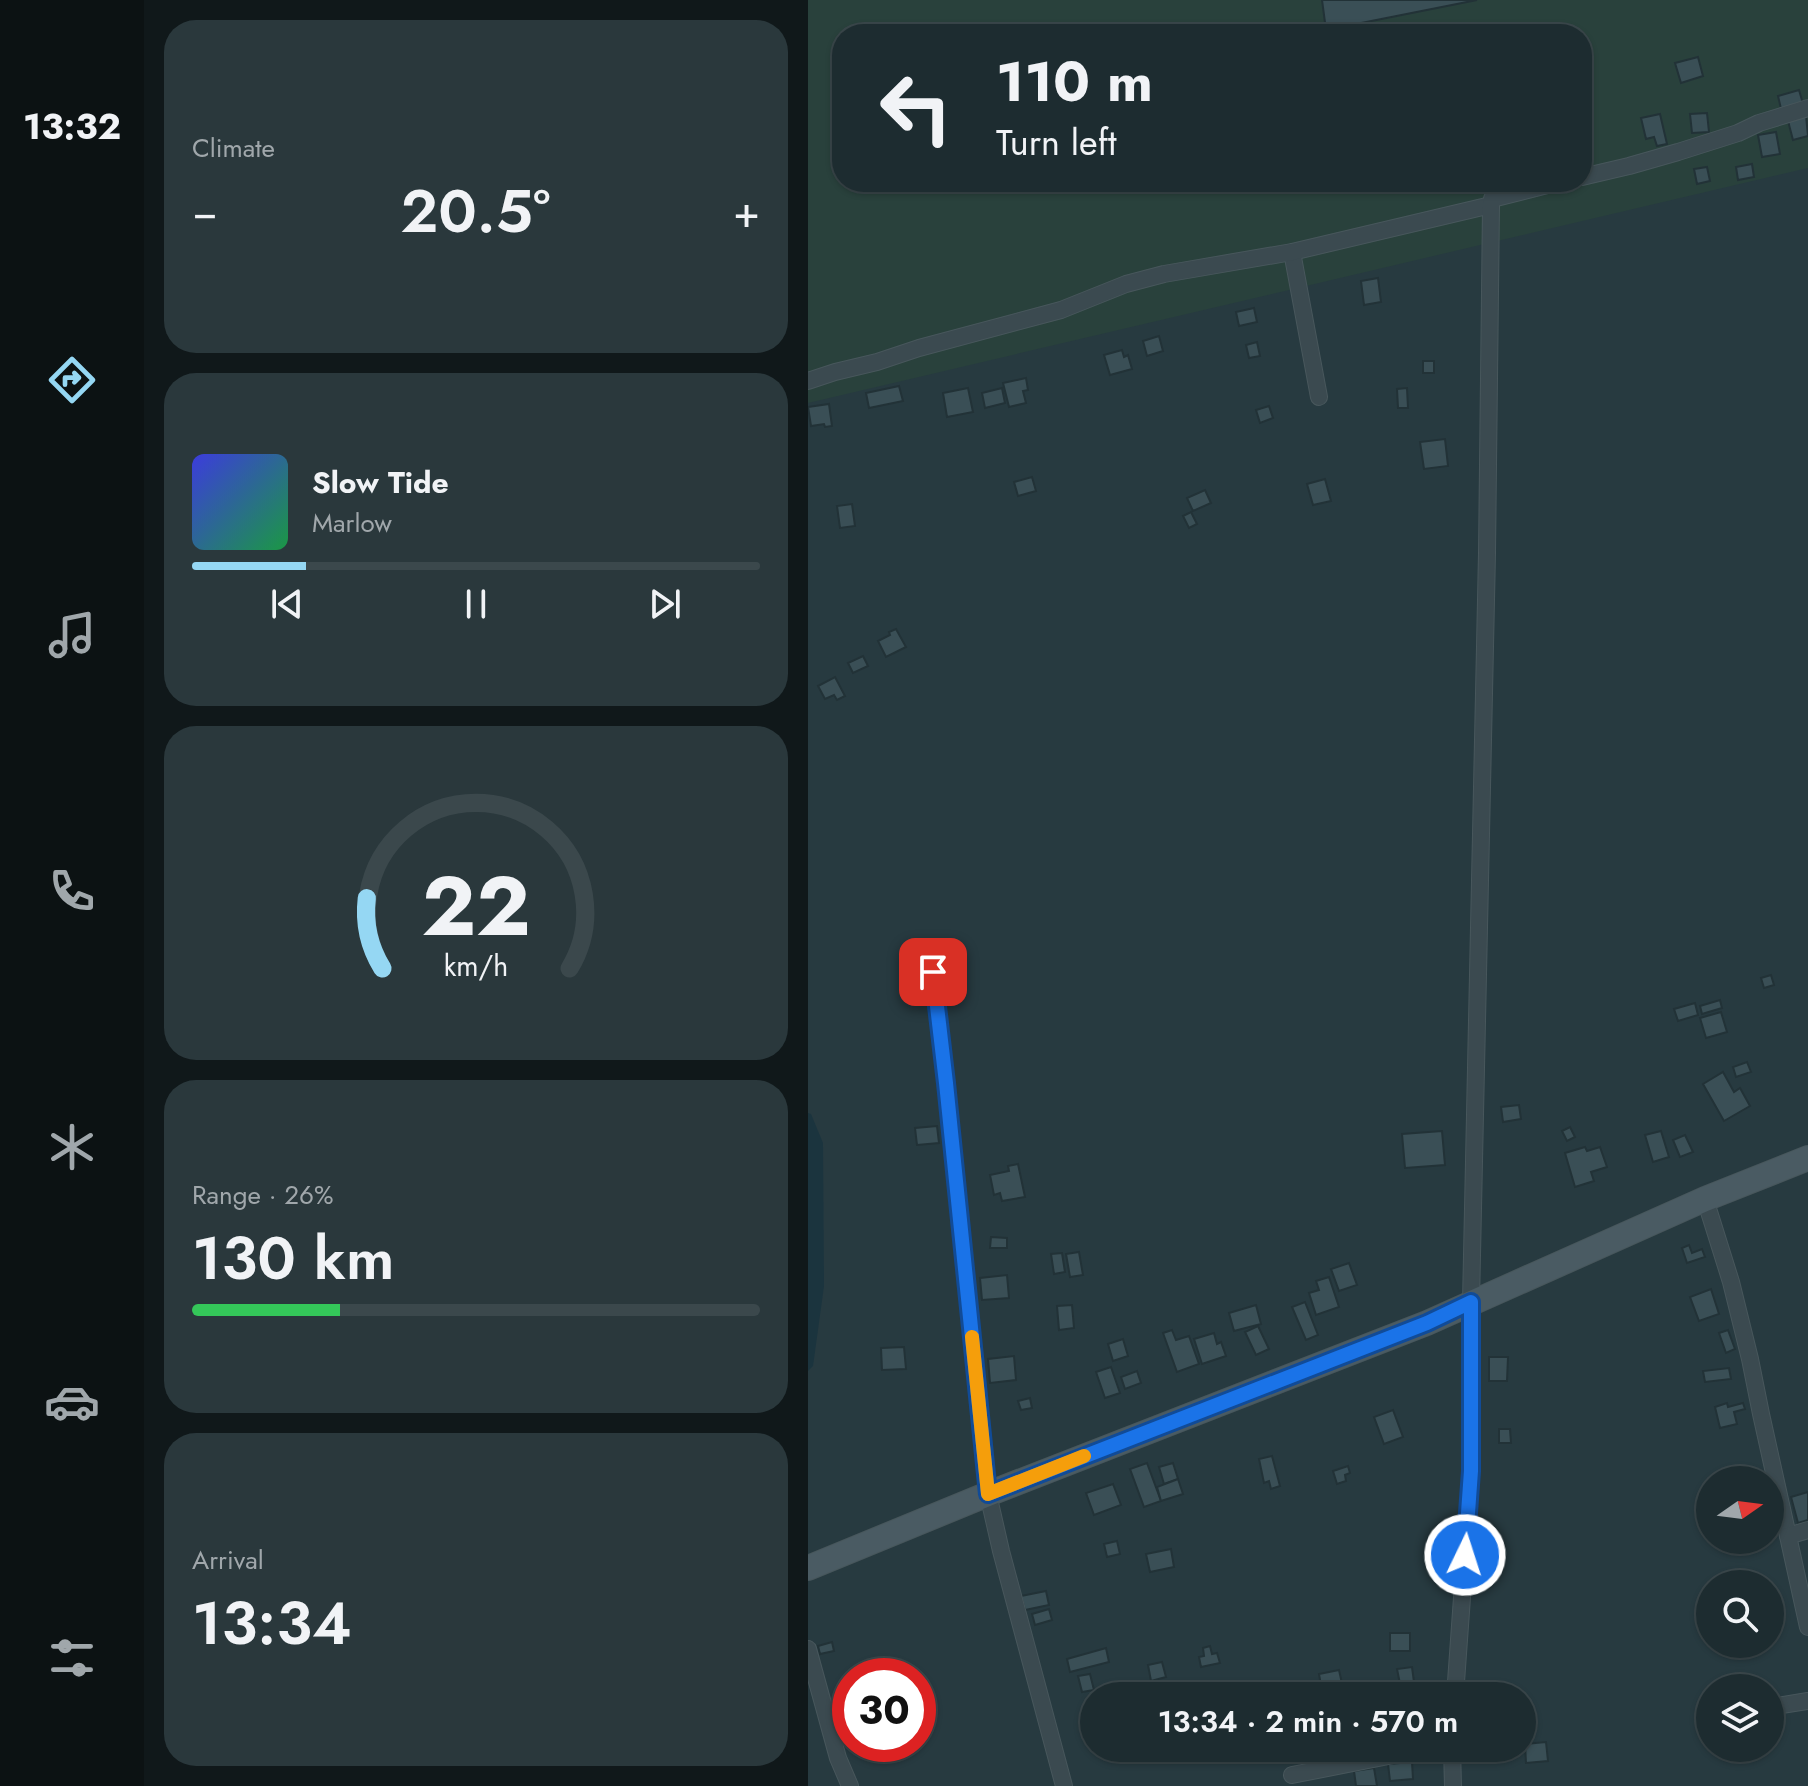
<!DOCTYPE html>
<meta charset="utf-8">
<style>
body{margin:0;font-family:Jost,sans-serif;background:#2a383c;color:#f1f3f6;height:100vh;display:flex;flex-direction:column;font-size:30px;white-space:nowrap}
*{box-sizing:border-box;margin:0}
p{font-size:26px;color:#a0a7ab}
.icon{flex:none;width:44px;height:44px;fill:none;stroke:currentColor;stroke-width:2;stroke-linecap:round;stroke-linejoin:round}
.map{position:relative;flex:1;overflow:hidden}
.sheet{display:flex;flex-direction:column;gap:20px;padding:20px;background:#10181a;width:664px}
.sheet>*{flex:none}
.guide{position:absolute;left:24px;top:24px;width:760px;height:168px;border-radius:32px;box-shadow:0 2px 6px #0004,0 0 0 2px #3b484c;background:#1d2c30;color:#f1f3f6;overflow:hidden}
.needle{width:52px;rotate:76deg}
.fabs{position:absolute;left:888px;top:1466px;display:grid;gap:16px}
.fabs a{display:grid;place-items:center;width:88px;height:88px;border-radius:50%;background:#1d2c30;box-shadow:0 2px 6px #0004,0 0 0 2px #3b484c;font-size:40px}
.speed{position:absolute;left:24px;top:1658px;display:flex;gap:16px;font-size:40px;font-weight:700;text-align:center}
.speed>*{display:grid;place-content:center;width:104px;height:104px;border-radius:50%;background:#1d2c30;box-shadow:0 2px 6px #0004,0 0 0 2px #3b484c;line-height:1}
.speed .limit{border:12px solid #d22;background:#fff;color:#111}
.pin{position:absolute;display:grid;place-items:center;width:68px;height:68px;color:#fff;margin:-34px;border-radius:16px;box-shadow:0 4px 12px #0006}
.me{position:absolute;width:88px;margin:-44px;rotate:4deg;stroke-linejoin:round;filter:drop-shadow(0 0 6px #0008)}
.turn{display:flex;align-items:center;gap:28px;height:168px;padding:0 32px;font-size:36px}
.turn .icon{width:104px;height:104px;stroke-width:2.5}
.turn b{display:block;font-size:56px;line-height:68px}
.big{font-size:60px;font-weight:600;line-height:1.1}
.sheet .card{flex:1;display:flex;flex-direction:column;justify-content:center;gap:12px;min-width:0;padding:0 28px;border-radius:32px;background:#2a383c}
.sheet .dial{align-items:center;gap:0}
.dial svg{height:208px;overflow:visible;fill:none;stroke:#3b484c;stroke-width:7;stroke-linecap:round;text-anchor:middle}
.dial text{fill:#f1f3f6;stroke:none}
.song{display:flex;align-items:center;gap:24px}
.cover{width:96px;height:96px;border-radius:12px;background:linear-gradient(135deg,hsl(240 70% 55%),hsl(140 70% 35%))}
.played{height:8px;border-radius:4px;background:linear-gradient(90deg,#95d7f3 20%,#3b484c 20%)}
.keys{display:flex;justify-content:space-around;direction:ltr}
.heat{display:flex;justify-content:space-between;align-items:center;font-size:44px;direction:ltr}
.charge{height:12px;border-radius:6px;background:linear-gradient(90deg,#34c759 26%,#3b484c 0)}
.trip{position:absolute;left:272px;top:1682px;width:456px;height:80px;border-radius:40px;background:#1d2c30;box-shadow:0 2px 6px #0004,0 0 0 2px #3b484c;font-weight:600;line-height:80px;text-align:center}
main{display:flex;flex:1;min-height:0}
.menu{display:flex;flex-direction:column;width:144px;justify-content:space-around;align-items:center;background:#0c1213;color:#a0a7ab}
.menu .icon{width:56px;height:56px}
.menu .active{color:#95d7f3}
.menu b{font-size:36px;color:#f1f3f6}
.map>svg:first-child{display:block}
.green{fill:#29413c;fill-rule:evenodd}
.water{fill:#1b343e}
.building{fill:#3a4f56;stroke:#223237;stroke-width:2}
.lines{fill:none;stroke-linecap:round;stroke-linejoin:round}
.street-casing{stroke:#48575c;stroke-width:18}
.secondary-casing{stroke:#48575c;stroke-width:26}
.street{stroke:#3b4a50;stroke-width:16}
.secondary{stroke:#4a5b63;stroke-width:24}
.route-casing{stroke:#114b97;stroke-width:20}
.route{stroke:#1a73e8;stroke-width:14}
.slow{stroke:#f59e0b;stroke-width:14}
</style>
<main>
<nav class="menu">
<b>13:32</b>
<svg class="icon active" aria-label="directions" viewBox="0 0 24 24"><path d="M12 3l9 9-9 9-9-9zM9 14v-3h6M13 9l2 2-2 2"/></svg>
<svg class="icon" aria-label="music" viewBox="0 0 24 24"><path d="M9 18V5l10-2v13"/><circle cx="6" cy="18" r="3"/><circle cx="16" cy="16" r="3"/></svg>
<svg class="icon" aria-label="phone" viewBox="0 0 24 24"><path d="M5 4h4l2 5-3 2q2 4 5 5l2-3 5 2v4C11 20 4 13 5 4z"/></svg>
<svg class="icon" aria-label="climate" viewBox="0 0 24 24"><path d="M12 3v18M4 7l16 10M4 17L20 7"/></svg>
<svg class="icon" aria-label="car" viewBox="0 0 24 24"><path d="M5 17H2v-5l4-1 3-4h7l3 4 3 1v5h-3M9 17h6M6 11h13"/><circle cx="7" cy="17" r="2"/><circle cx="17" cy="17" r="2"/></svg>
<svg class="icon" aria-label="filters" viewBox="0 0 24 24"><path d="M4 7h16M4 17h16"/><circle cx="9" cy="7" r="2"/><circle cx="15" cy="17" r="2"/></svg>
</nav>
<section class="sheet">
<div class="card"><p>Climate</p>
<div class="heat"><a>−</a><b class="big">20.5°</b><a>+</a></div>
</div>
<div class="card">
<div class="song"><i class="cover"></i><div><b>Slow Tide</b><p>Marlow</p></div></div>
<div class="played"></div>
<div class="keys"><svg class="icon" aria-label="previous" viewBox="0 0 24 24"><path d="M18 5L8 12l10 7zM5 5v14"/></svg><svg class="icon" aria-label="pause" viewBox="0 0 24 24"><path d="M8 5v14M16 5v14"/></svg><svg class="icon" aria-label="next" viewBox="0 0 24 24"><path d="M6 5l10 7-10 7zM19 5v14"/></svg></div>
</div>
<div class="card dial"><svg viewBox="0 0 100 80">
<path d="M14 69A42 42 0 1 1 86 69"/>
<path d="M14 69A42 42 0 0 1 8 42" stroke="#95d7f3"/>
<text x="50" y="56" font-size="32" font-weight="700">22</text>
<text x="50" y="72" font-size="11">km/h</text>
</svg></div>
<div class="card"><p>Range · 26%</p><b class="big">130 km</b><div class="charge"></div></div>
<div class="card"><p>Arrival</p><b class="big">13:34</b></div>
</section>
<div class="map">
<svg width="1000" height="1786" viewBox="0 0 1000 1786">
<rect width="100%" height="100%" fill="#273a40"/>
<!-- green -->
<path class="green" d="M0,0H1000V168L0,403ZM34,34H774V182H34Z"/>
<!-- water -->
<path class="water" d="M0,1113L3,1114L15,1143L16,1286L5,1366L0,1371Z"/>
<!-- building -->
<g class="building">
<path d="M514,0H669L518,30Z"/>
<path d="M890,57L895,76L873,83L867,63Z"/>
<path d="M991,90L996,107L974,113L970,96Z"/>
<path d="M899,113L901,132L884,133L882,114Z"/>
<path d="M852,114L859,144L849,146L846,137L838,139L833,118Z"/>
<path d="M998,116L1000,136L985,140L980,121Z"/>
<path d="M968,132L972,154L954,157L950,135Z"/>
<path d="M944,164L946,177L930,180L928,167Z"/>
<path d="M899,167L902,181L889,184L886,169Z"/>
<path d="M570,278L573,302L556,305L553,281Z"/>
<path d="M446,308L449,322L431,326L428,312Z"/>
<path d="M351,336L355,351L339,356L335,341Z"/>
<path d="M449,342L452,356L441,358L438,345Z"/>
<path d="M314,350L316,357L320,355L324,369L302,375L296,355Z"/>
<rect x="615" y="361" width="11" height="12"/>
<path d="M218,378L220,390L215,391L218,403L201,407L195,383Z"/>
<path d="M91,386L95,401L61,408L58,393Z"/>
<path d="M160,388L165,412L139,417L135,393Z"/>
<path d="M194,388L197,403L177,408L174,393Z"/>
<path d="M599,388L600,408H590L589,389Z"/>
<path d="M21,404L24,426L17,427L16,424L3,426L0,407Z"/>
<path d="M461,406L465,418L452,423L448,410Z"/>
<path d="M637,439L640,466L616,469L612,442Z"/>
<path d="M224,477L228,491L210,496L206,482Z"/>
<path d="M517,479L523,501L505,505L499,484Z"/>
<path d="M397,490L403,503L385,511L379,498Z"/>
<path d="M44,504L47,526L32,528L29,506Z"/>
<path d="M383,512L389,524L381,528L375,516Z"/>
<path d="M88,629L98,647L78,657L70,641L82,635L81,632Z"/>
<path d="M55,656L60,666L45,673L40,663Z"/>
<path d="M27,677L37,696L29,700L26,695L17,699L10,686Z"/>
<path d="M963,975L966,985L956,988L953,978Z"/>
<path d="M912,1000L914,1008L894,1014L892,1006Z"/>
<path d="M887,1003L890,1015L870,1021L866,1009Z"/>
<path d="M913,1012L919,1032L898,1038L892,1018Z"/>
<path d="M939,1062L943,1072L928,1077L925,1067Z"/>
<path d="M915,1072L926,1092L932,1088L942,1106L916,1121L895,1084Z"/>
<path d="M711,1105L713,1119L695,1122L693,1107Z"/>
<path d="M129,1126L131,1143L109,1145L107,1128Z"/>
<path d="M762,1127L767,1137L759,1141L754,1131Z"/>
<path d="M634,1131L637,1165L597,1168L594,1134Z"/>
<path d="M853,1131L861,1157L845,1162L837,1135Z"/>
<path d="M877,1135L885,1152L872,1157L865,1140Z"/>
<path d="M777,1147L779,1151L792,1147L799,1167L783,1172L786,1181L767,1187L757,1153Z"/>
<path d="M210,1164L217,1197L194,1201L192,1193L186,1195L182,1175L201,1171L200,1166Z"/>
<path d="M183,1237L199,1238V1248H182Z"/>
<path d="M881,1245L884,1253L894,1249L897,1257L879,1263L874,1248Z"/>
<path d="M271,1252L275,1275L262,1277L258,1254Z"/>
<path d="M254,1253L257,1272L246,1274L243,1254Z"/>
<path d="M541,1263L549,1285L531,1291L523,1269Z"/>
<path d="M199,1275L201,1298L174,1300L172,1278Z"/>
<path d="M521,1277L531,1307L508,1315L501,1293L511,1290L508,1281Z"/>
<path d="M903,1289L911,1314L891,1321L882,1297Z"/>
<path d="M497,1302L510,1335L498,1340L484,1307Z"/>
<path d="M264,1305L266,1328L251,1330L249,1306Z"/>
<path d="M448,1305L453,1324L426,1331L421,1313Z"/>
<path d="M450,1326L461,1349L448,1355L437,1332Z"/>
<path d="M364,1330L368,1340L381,1336L391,1364L369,1372L355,1333Z"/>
<path d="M920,1330L927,1349L918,1353L911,1333Z"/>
<path d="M406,1333L409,1344L413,1342L418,1356L394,1364L386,1339Z"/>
<path d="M315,1339L320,1356L305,1361L300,1344Z"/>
<path d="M96,1347L98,1369L74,1370L73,1348Z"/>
<path d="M206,1356L208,1380L182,1383L180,1359Z"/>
<path d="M681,1357H700L699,1381H681Z"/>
<path d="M303,1367L312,1393L297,1398L288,1372Z"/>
<path d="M921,1368L923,1379L897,1382L895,1371Z"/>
<path d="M329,1371L333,1383L317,1389L313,1377Z"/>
<path d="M222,1398L224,1408L213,1410L210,1401Z"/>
<path d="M919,1403L920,1407L935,1403L937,1409L926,1412L929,1424L912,1428L907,1407Z"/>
<path d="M585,1410L595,1437L576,1444L566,1417Z"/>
<path d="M691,1429H702L703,1443H691Z"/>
<path d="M464,1456L472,1486L463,1489L461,1481L456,1483L451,1459Z"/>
<path d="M339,1463L353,1501L336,1507L322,1469Z"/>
<path d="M365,1463L370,1479L356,1484L351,1467Z"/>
<path d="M540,1466L542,1473L537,1475L538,1481L529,1484L525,1471Z"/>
<path d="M370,1479L375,1494L353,1501L349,1487Z"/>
<path d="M305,1484L313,1505L286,1515L278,1493Z"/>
<path d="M1000,1492V1520L990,1523L983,1497Z"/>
<path d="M309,1541L312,1554L299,1557L296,1544Z"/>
<path d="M363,1549L366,1567L342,1572L338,1554Z"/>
<path d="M238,1591L241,1605L217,1610L213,1596Z"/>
<path d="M241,1609L244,1620L227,1625L224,1614Z"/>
<rect x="582" y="1633" width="20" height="18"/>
<path d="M24,1642L26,1651L12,1654L10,1646Z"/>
<path d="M402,1646L404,1654L409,1653L412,1663L393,1667L391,1657L396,1656L395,1648Z"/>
<path d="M298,1648L301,1662L262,1672L259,1659Z"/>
<path d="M354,1662L358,1677L343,1681L340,1665Z"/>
<path d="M604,1667L606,1682L592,1684L589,1669Z"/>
<path d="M531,1670L535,1688L514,1692L511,1674Z"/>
<path d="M282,1674L286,1690L274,1692L270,1676Z"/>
<path d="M738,1742L740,1761L718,1763L717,1744Z"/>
<path d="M604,1762L605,1779L582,1781L580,1764Z"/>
<path d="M566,1768L569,1786H548L546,1771Z"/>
</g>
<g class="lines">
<!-- street casing -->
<g class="street-casing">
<g id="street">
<path d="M774,177L821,166L870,152L930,133L951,123L1000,108"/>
<path d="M484,252L511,397"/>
<path d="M0,381L27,372L69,362L111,348L253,310L318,284L356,274L484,252L683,205"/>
<path d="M125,972L138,1083L180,1494L193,1551L256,1786"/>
<path d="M897,1199L923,1282L942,1359L953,1414L980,1536"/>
<path d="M1000,1530L980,1536L1000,1627"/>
<path d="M0,1649L30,1758L42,1786"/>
<path d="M647,1696L663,1471V1302L679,553L683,205L684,199L751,182"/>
<path d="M962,1707L1000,1701"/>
<path d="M644,1748L645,1786"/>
<path d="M484,1775L621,1748"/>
</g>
</g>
<!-- secondary casing -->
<g class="secondary-casing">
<path id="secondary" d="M0,1568L180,1494L619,1323L897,1199L1000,1158"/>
</g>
<!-- street -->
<use href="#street" class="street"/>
<!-- secondary -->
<use href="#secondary" class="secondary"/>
</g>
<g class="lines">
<!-- route casing -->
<g class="route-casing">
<path id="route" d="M125,972L138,1083L180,1494L619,1323L663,1302V1471L657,1555"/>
</g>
<!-- route -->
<use href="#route" class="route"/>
<!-- slow -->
<path class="slow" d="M164,1337L180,1494L276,1456"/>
</g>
</svg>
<div class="fabs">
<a><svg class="needle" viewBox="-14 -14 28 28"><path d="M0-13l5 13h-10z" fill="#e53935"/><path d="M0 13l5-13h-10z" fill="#a0a7ab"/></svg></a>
<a><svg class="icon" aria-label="search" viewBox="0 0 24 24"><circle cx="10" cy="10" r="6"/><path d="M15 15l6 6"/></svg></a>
<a><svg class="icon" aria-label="layers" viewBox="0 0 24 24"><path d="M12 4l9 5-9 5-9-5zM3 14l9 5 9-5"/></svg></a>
</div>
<div class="speed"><div class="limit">30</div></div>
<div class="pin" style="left:125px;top:972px;background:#d93025"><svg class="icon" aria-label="arrive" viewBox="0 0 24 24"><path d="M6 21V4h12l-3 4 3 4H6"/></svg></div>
<svg class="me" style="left:657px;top:1555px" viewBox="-20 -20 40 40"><circle r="17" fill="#1a73e8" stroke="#fff" stroke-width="3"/><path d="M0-11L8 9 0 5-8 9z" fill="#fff"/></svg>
<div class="trip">13:34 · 2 min · 570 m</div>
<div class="guide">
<div class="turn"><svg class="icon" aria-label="left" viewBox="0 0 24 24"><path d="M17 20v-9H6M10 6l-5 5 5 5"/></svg><div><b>110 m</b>Turn left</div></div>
</div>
</div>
</main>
